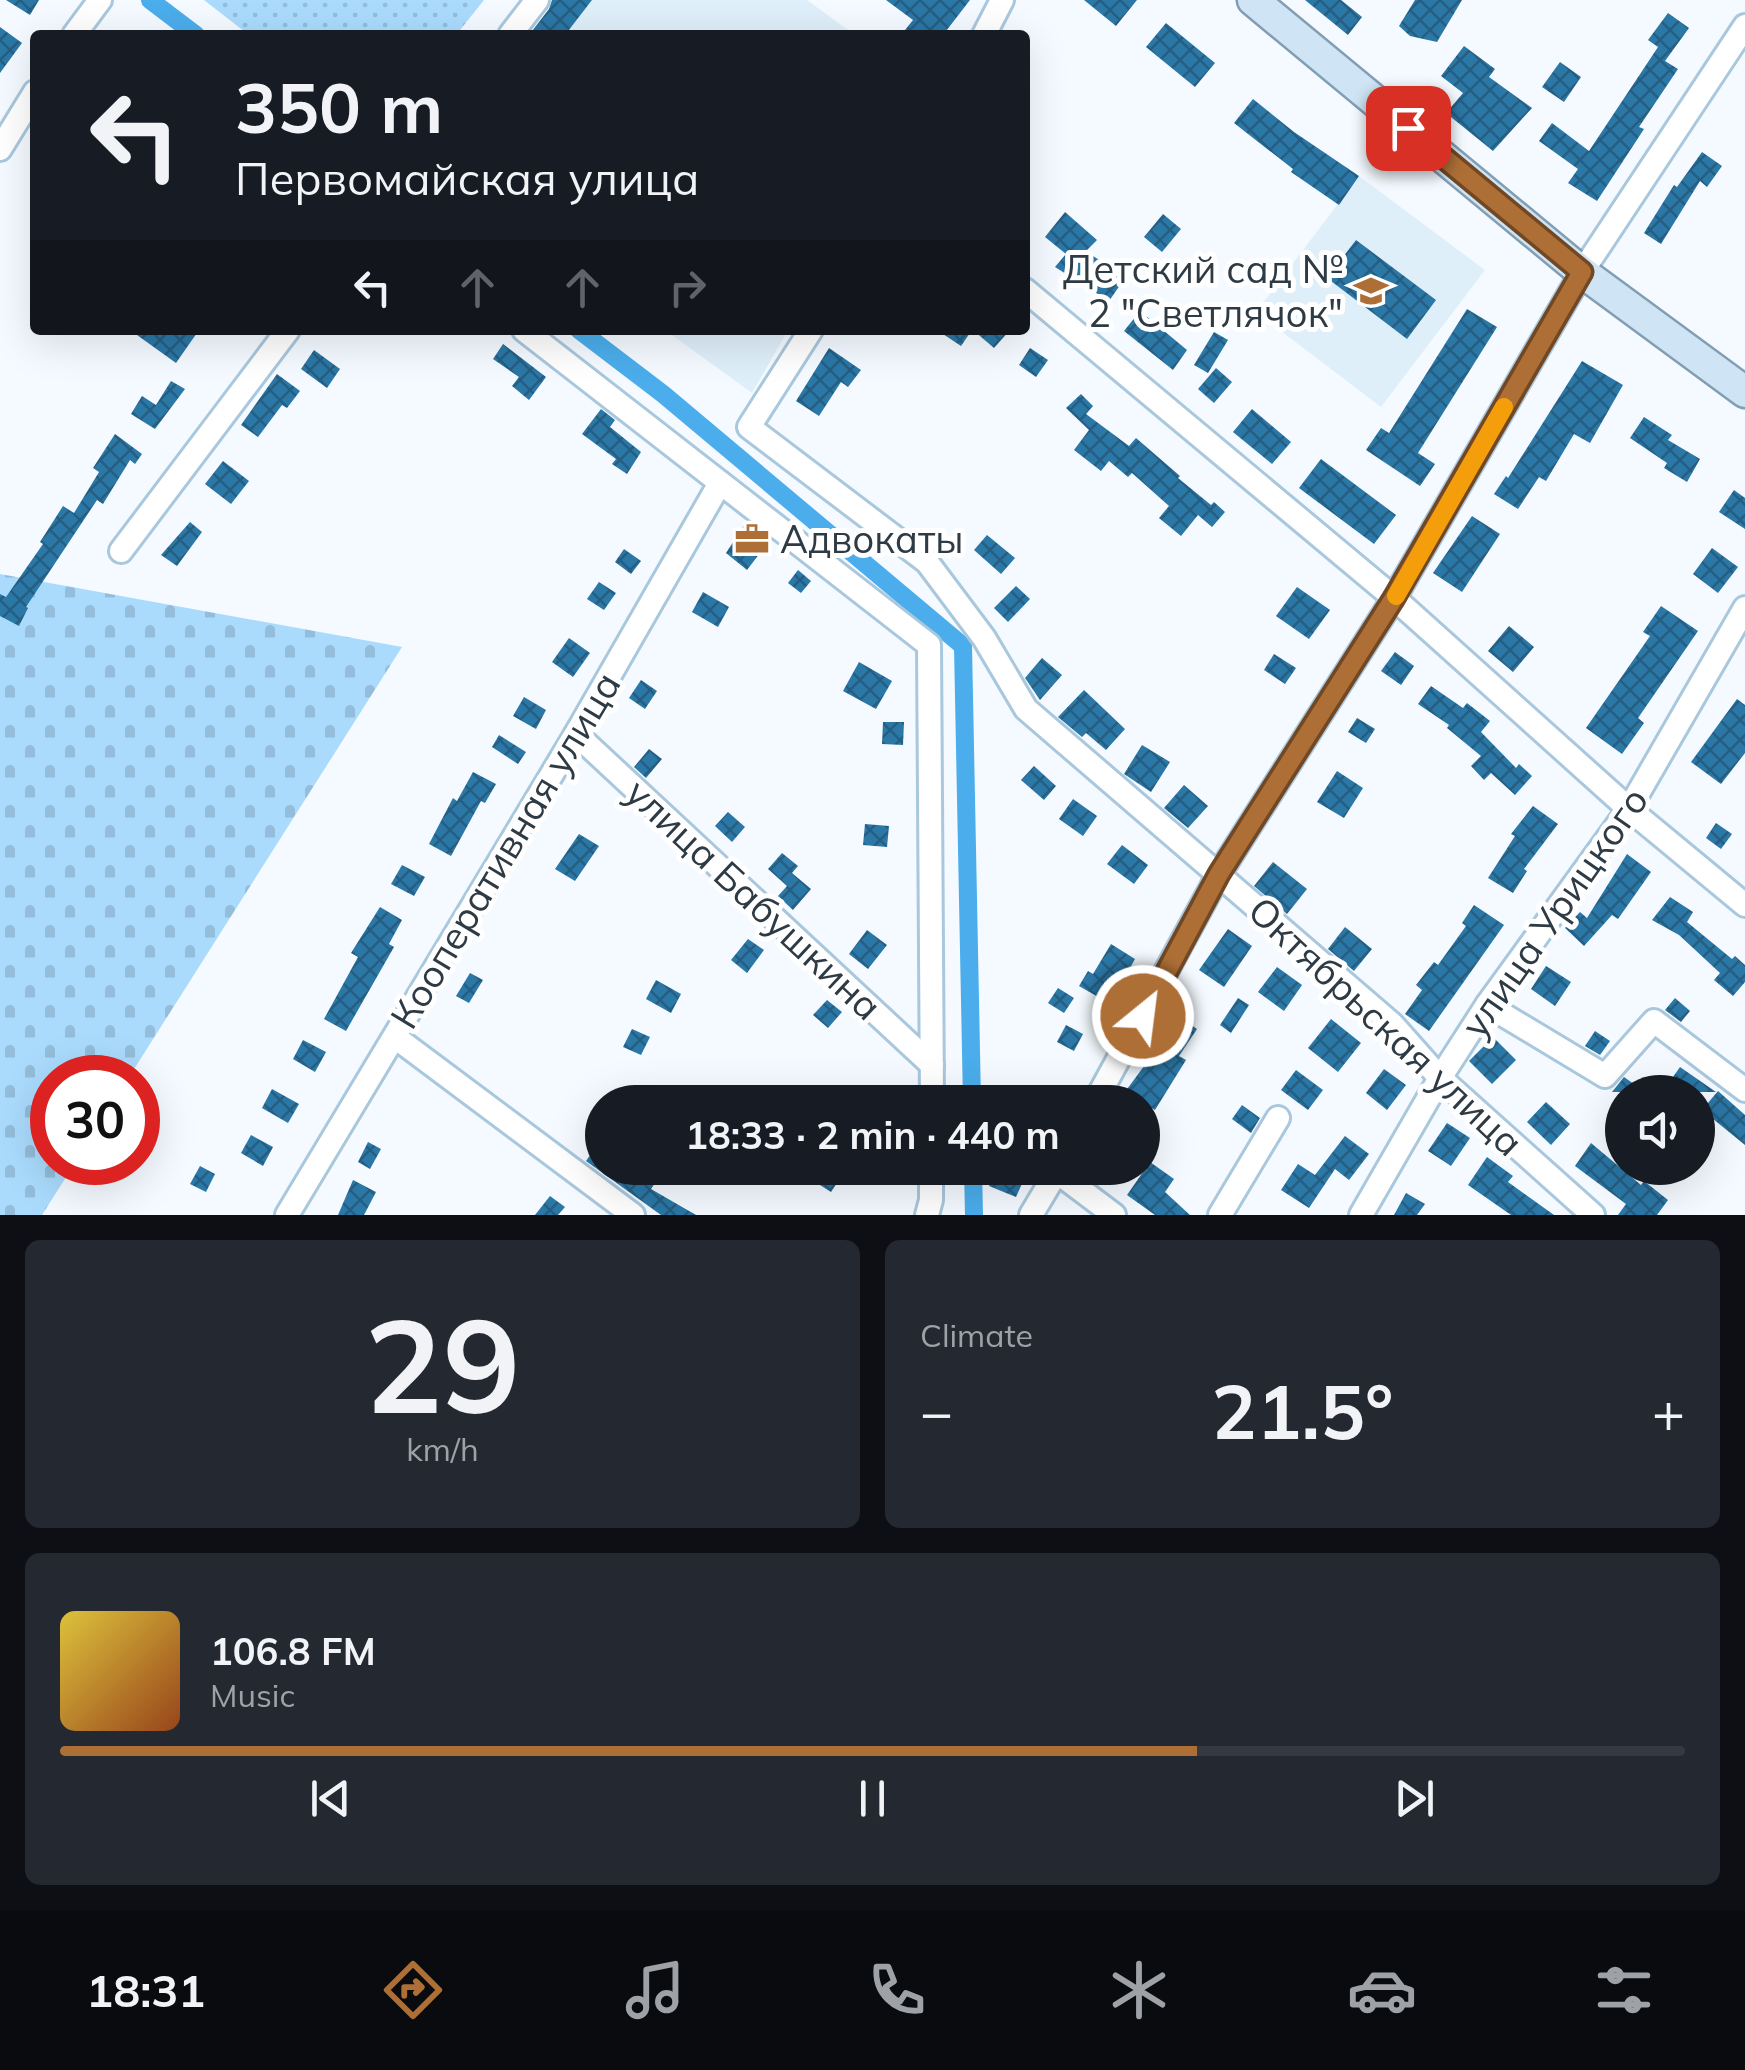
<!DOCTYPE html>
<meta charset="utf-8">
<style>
body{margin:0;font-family:Mulish,sans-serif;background:#242831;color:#f1f3f6;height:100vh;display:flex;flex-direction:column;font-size:38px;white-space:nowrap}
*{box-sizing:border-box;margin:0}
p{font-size:32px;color:#9ea1a6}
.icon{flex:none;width:55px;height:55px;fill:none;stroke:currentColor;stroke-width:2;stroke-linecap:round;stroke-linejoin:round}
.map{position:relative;height:1215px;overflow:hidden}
.side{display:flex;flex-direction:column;gap:25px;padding:25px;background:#0d0f14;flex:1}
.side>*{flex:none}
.hud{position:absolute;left:30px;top:30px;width:1000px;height:305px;border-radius:10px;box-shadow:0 10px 40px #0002;background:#171b24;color:#f1f3f6;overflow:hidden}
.tools{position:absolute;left:1605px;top:1075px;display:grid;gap:20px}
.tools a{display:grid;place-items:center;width:110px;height:110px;border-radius:50%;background:#171b24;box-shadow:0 10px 40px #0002;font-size:50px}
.speed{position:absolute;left:30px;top:1055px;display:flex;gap:20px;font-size:50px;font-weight:700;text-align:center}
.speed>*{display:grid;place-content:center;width:130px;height:130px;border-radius:50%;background:#171b24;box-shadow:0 10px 40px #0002;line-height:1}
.speed .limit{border:15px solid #d22;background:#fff;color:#111}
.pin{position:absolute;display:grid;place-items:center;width:85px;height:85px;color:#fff;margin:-42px;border-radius:20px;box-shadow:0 5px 15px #0006}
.me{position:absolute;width:110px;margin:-55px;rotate:29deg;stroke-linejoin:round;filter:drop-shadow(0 0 8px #0008)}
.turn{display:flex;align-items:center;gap:35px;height:210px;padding:0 40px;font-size:45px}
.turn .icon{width:130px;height:130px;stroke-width:2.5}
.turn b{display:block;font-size:70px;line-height:85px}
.lanes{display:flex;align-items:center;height:95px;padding:0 40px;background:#0003;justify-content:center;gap:50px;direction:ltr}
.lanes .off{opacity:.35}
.big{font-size:75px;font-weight:700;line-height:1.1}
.side .widget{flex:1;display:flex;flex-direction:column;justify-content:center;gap:15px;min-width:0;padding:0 35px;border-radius:15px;background:#242831}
.side .dial{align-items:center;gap:0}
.dial b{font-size:130px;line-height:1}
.song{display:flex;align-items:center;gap:30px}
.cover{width:120px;height:120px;border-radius:15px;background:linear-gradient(135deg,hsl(50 70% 55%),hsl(20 70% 35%))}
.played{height:10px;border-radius:5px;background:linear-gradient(90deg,#ae6f36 70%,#363941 70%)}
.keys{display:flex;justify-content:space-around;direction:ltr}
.heat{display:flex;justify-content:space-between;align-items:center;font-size:55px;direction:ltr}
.side .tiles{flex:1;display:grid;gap:25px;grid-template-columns:1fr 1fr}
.widget:last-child{grid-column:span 2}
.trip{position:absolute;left:585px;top:1085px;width:575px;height:100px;border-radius:50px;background:#171b24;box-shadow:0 10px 40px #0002;font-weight:700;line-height:100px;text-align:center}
.dock{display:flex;height:160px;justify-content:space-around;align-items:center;background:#090b0e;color:#9ea1a6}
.dock .icon{width:70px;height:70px}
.dock .selected{color:#ae6f36}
.dock b{font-size:45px;color:#f1f3f6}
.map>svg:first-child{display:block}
.built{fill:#dfeffa}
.cemetery{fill:url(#cemetery-stones)}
.park{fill:url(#park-dots)}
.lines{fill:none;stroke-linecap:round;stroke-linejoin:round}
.canal{stroke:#4badeb;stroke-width:18}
.building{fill:url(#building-cross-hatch)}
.minor-casing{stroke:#a9c7dd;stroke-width:28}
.major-casing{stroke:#829eb3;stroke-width:35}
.minor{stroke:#fff;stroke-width:22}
.major{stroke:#cfe5f5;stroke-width:30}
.route-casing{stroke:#714823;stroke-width:25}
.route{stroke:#ae6f36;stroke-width:18}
.slow{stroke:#f59e0b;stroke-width:18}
.labels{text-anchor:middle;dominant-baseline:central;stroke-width:10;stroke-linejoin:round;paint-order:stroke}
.poi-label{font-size:38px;fill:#2e3b44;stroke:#fff;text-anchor:end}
.street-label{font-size:38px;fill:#2e3b44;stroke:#fff}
</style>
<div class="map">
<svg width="1745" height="1215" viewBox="0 0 1745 1215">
<defs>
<pattern id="cemetery-stones" width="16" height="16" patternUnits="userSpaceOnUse" patternTransform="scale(2.5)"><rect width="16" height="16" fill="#aadbfd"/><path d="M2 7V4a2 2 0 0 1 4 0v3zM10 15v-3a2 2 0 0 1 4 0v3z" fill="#93bdda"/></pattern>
<pattern id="park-dots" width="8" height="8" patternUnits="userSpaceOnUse" patternTransform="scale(2.5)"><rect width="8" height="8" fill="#aadbfd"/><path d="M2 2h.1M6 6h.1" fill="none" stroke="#93bdda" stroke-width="1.8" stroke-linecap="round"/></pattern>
<pattern id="building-cross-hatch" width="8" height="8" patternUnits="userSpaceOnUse" patternTransform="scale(2.5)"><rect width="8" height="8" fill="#2b77a6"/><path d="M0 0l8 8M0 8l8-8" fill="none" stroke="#245e82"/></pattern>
</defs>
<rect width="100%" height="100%" fill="#f4faff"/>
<!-- built -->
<g class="built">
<path d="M584,0H807L855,35H560Z"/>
<path d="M1359,176L1485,270L1381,407L1256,312Z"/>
<path d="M665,330H788L752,393Z"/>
</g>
<!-- cemetery -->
<path class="cemetery" d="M0,574L402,647L129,1077L52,1078V1162L75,1163L42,1215H0Z"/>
<!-- park -->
<path class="park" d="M204,0H484L456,35H249Z"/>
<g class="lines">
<!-- canal -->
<g class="canal">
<path d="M150,0L196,35"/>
<path d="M579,330L663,394L963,646L972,1102"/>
<path d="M973,1168L974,1215"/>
</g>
</g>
<!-- building -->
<g class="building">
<path d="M6,0H39L30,15Z"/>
<path d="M552,0H592L565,35H529L549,9Z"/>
<path d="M886,0H970L943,35H901L913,20Z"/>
<path d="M1084,0H1137L1116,26Z"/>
<path d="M1305,0H1341L1362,17L1348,35Z"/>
<path d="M1415,0H1462L1437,42L1410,36L1399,26Z"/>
<path d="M1668,13L1689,28L1665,61L1678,69L1639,127L1644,129L1597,201L1568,183L1578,169L1539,141L1552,123L1589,151L1658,47L1648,40Z"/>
<path d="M1166,23L1215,63L1195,87L1146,47Z"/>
<path d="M0,27L22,43L0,73Z"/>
<path d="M1464,46L1495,69L1489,77L1532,108L1493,151L1446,113L1463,93L1441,76Z"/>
<path d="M1560,62L1581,77L1564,102L1542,87Z"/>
<path d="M1253,99L1294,132L1359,176L1339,205L1291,172L1293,169L1234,123Z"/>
<path d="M1702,152L1722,166L1707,187L1700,181L1661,244L1644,233L1674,185L1677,187Z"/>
<path d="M1065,212L1097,240L1086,251L1125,278L1109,301L1055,267L1066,254L1045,237Z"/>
<path d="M1163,214L1181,229L1162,252L1144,237Z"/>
<path d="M1356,240L1436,300L1407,339L1327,278Z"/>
<path d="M1467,309L1497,327L1418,453L1435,464L1420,486L1366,450L1381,428L1389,433Z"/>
<path d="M1140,311L1187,350L1173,370L1124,331Z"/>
<path d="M130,330H199L176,363Z"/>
<path d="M937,330H972L961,346Z"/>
<path d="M973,330H1010L994,348Z"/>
<path d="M1214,332L1228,340L1208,373L1194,365Z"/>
<path d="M503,344L546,377L529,400L512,386L519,377L493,359Z"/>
<path d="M829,348L861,370L848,387L841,382L819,416L796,401Z"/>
<path d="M1030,348L1048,360L1036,377L1019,365Z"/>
<path d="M314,350L340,369L327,388L301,369Z"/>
<path d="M1582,361L1623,385L1590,443L1574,434L1546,481L1539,477L1518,509L1494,494L1506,476L1508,478Z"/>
<path d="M1216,368L1232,382L1214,403L1198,389Z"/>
<path d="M277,374L300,391L287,408L282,405L258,437L241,425Z"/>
<path d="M171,381L185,389L155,429L131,414L142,396L156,405Z"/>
<path d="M1081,394L1093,406L1086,414L1129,446L1136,438L1180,476L1178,478L1211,505L1214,502L1225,512L1212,527L1198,515L1181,536L1159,518L1169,506L1132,473L1128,477L1109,461L1101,471L1074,450L1089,430L1066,408Z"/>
<path d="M601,409L615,420L610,427L641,452L627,474L612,464L616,459L582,434Z"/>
<path d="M1252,409L1291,442L1272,464L1233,432Z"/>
<path d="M1644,417L1672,435L1668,440L1700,459L1687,482L1664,468L1667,463L1630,438Z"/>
<path d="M115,434L142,454L135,464L130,460L103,504L97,500L26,607L28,608L19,626L0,616V594L6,597L43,544L40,542L63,506L74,513L99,472L93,468Z"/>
<path d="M1321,459L1396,515L1374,544L1299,488Z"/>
<path d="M223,461L249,481L231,504L205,484Z"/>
<path d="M1734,490L1745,498V529L1719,512Z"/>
<path d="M1472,516L1500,534L1462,592L1433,573Z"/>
<path d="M190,522L202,532L177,566L161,555Z"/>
<path d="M746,522L770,540L747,570L726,553Z"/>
<path d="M987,535L1015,558L1001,574L974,550Z"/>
<path d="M1712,548L1738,567L1718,593L1693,574Z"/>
<path d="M624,549L641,561L631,574L615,562Z"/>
<path d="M798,570L811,581L801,593L788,583Z"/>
<path d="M599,582L616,593L604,610L587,599Z"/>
<path d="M1016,586L1030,599L1008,622L994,608Z"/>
<path d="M1297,587L1330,610L1309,639L1276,616Z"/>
<path d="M703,592L729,607L718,627L692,612Z"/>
<path d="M1661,606L1698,631L1638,718L1644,723L1622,754L1586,728L1650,636L1643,632Z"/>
<path d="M1509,626L1534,647L1513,672L1488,651Z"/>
<path d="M569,638L590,653L573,677L552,662Z"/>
<path d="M1395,652L1414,666L1401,685L1381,671Z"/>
<path d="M1274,654L1296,668L1285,684L1264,670Z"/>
<path d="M1042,658L1062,675L1040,700L1025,678Z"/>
<path d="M859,662L892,681L876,709L843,691Z"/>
<path d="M641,680L657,691L645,709L629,698Z"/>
<path d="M1431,686L1463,708L1467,703L1490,721L1481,732L1516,768L1519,764L1532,776L1515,795L1491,773L1484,780L1471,766L1481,756L1447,728L1449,725L1418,704Z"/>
<path d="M1084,690L1125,729L1106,750L1086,733L1082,737L1058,717Z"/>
<path d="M524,697L546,710L536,729L513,716Z"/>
<path d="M1737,699L1745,705V753L1721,784L1691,762Z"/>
<path d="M1357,718L1375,729L1366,743L1348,732Z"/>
<path d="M883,722H904L903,745L882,744Z"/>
<path d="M499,735L526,752L518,764L492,747Z"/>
<path d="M1142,745L1170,762L1151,792L1124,774Z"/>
<path d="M649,749L662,759L646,778L634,767Z"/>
<path d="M1034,766L1056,786L1044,800L1021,780Z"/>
<path d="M1337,771L1363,788L1344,818L1317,802Z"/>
<path d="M473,772L496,784L485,803L481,801L451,856L429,844L453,798L457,801Z"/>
<path d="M1184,785L1208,806L1188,828L1164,808Z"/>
<path d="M1073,799L1097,816L1083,836L1059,819Z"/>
<path d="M1533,806L1558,824L1524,869L1527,871L1513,893L1488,878L1515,836L1511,834Z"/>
<path d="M728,812L745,827L732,842L715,826Z"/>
<path d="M1716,823L1732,834L1721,849L1706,838Z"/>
<path d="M865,824L889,826L887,847L863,845Z"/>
<path d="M579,834L599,846L575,881L555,869Z"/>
<path d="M1122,845L1148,865L1134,884L1107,864Z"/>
<path d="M782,853L798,866L792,873L811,889L793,910L778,896L787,886L768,869Z"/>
<path d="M1627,854L1651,872L1618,919L1612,915L1584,946L1565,928L1580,912L1587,918Z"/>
<path d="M1273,862L1307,889L1287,914L1254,886Z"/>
<path d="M402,865L425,877L414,896L391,884Z"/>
<path d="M1670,897L1693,912L1687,922L1732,959L1735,956L1745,965V982L1733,996L1714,980L1720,973L1679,935L1652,920Z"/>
<path d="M1474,905L1504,925L1429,1031L1405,1014L1422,990L1416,985L1434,962L1438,965L1466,926L1462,923Z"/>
<path d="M380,907L402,920L389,944L394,947L346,1031L324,1019L358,957L351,953Z"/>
<path d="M1345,927L1372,949L1354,971L1328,949Z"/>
<path d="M1228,929L1252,946L1224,987L1199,970Z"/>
<path d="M867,930L887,945L868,969L849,954Z"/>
<path d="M748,939L764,950L747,973L731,960Z"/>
<path d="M1111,944L1135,959L1120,986L1111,981L1100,998L1079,986L1088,971L1093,974Z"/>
<path d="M1546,966L1571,982L1555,1006L1531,989Z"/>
<path d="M1277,967L1302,985L1284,1011L1258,992Z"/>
<path d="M470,973L483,980L469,1003L456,996Z"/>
<path d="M656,980L681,994L671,1013L646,999Z"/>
<path d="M1058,988L1074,998L1064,1013L1048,1003Z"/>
<path d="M1238,998L1249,1005L1231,1033L1220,1025Z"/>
<path d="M1675,998L1690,1011L1681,1022L1665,1010Z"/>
<path d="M827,1000L842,1012L828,1028L813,1015Z"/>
<path d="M1172,1012L1197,1029L1179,1056L1186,1060L1155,1110L1125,1092L1169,1032L1162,1028Z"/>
<path d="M1331,1019L1361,1043L1338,1072L1308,1048Z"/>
<path d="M1066,1025L1083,1034L1074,1051L1057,1042Z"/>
<path d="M632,1029L650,1037L641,1055L623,1047Z"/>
<path d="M1595,1031L1610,1041L1600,1055L1585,1046Z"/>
<path d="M1493,1037L1516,1060L1492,1084L1469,1061Z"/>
<path d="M303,1040L326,1052L315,1072L293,1059Z"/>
<path d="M1680,1067L1716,1092H1674L1666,1087Z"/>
<path d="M1384,1069L1406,1085L1387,1110L1366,1093Z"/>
<path d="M1296,1070L1323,1090L1308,1110L1281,1090Z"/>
<path d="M1624,1077L1645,1092H1612Z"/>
<path d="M272,1089L299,1104L288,1123L262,1108Z"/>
<path d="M1718,1091L1745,1115V1145L1702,1110Z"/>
<path d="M1546,1102L1570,1124L1551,1145L1527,1122Z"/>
<path d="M1242,1105L1260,1118L1251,1133L1232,1119Z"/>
<path d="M1447,1123L1470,1138L1451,1166L1428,1151Z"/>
<path d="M251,1135L273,1147L263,1166L241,1153Z"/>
<path d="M1345,1136L1369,1154L1349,1180L1335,1169L1309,1208L1281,1190L1298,1164L1315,1175Z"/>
<path d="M602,1138V1168H650L661,1174L651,1189L696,1215H661L586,1161Z"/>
<path d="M368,1142L381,1149L370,1169L358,1162Z"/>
<path d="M1591,1143L1641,1185L1644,1181L1668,1200L1657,1215H1618L1626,1204L1575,1166Z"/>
<path d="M1487,1157L1513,1176L1508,1182L1554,1215H1511L1468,1185Z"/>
<path d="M1150,1162L1174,1179L1165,1192L1190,1215H1155L1127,1195Z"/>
<path d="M200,1166L215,1174L206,1192L190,1184Z"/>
<path d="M793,1168H847L831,1192Z"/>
<path d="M997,1168H1029L1016,1197L989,1186Z"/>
<path d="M353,1180L376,1192L364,1215H338Z"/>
<path d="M1406,1193L1425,1204L1417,1215H1394Z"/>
<path d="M550,1196L565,1207L558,1215H535Z"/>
</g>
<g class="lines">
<!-- minor casing -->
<g class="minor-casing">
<g id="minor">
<path d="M74,35L100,0"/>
<path d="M510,35L537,0"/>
<path d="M984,35L1002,0"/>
<path d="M0,149L35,92"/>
<path d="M1025,290L1394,598L1629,809L1745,905"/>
<path d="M524,330L929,645L932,1102"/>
<path d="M811,330L749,427L927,562L984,638L1026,709L1392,1024L1440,1078L1593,1215"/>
<path d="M121,551L288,330"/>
<path d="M576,734L932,1065"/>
<path d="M1487,1005L1605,1076L1654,1021L1745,1090"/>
<path d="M395,1037L633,1215"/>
<path d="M1095,1102L1219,874L1394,598L1582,272L1745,26"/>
<path d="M1057,1172L1114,1215"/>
<path d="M287,1215L576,734L720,483"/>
<path d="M927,1215L931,1200V1168"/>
<path d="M1031,1215L1059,1168"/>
<path d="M1220,1215L1278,1118"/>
<path d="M1361,1215L1440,1078L1487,1005L1629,809L1745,608"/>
</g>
</g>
<!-- major casing -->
<g class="major-casing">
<path id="major" d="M1253,0L1582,272L1745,392"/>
</g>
<!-- minor -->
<use href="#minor" class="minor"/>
<!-- major -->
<use href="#major" class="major"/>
</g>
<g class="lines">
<!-- route casing -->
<g class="route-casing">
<path id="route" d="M1143,1016L1219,874L1394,598L1582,272L1408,128"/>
</g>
<!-- route -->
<use href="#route" class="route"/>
<!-- slow -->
<path class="slow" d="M1396,596L1504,407"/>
</g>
<!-- icons -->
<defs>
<g id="school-bare" transform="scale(2.7)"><path d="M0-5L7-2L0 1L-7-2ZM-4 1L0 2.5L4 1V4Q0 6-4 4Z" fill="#ae6f36" stroke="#fff" stroke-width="2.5" paint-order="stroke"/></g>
<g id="office-bare" transform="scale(2.7)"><path d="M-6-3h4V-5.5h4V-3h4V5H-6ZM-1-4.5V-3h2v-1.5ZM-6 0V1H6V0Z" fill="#ae6f36" stroke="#fff" stroke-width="2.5" paint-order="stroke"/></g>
</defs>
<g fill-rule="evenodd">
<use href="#school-bare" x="1371" y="291"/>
<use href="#office-bare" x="752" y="539"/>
</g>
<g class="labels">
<!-- poi labels -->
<g class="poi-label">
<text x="1343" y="269">Детский сад №<tspan x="1343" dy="44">2 "Светлячок"</tspan></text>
<text x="780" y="539" text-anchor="start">Адвокаты</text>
</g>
<!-- street labels -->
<g class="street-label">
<text transform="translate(505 850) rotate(-59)">Кооперативная улица</text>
<text transform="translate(754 899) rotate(43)">улица Бабушкина</text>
<text transform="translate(1554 912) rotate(-55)">улица Урицкого</text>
<text transform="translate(1386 1026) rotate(43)">Октябрьская улица</text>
</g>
</g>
</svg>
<div class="tools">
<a><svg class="icon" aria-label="sound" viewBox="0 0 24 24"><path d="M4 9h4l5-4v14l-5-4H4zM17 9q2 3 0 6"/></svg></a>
</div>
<div class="speed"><div class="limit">30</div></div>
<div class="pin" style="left:1408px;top:128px;background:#d93025"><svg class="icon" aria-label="arrive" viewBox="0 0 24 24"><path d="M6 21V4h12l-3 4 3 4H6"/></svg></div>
<svg class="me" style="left:1143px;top:1016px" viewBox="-20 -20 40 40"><circle r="17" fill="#ae6f36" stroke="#fff" stroke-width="3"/><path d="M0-11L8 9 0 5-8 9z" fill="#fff"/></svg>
<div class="trip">18:33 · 2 min · 440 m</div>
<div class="hud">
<div class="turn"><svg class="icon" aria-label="left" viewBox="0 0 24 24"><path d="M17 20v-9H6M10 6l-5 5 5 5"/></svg><div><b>350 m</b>Первомайская улица</div></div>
<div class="lanes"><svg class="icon" aria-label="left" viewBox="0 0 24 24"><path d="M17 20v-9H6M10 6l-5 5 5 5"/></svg><svg class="icon off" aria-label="ahead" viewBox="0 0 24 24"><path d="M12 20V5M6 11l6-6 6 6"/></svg><svg class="icon off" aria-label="ahead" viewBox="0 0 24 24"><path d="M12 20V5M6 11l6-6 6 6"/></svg><svg class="icon off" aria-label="right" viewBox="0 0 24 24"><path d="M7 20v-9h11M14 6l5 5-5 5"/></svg></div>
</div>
</div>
<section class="side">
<div class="tiles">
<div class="widget dial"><b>29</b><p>km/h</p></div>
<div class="widget"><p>Climate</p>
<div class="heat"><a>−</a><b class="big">21.5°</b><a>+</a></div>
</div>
<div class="widget">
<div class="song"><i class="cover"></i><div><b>106.8 FM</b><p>Music</p></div></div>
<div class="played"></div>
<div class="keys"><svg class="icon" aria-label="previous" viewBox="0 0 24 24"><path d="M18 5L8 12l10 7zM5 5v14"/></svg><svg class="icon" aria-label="pause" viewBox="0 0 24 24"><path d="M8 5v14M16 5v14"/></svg><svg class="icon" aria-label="next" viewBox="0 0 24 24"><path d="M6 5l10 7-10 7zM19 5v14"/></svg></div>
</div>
</div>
</section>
<nav class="dock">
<b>18:31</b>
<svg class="icon selected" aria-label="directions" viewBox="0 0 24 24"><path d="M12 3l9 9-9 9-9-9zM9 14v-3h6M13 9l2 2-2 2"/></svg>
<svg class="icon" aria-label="music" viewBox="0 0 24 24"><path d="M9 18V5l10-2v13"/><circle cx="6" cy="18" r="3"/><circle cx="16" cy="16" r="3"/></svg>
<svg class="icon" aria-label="phone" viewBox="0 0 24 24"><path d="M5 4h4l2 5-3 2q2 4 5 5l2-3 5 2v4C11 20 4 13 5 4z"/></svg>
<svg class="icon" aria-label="climate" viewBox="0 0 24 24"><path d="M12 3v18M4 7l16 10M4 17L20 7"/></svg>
<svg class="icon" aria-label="car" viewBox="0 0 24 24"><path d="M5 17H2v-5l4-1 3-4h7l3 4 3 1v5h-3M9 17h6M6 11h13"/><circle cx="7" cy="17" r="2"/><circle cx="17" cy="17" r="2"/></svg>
<svg class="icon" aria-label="filters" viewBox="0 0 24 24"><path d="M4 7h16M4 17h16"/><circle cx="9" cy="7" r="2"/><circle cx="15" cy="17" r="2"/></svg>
</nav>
